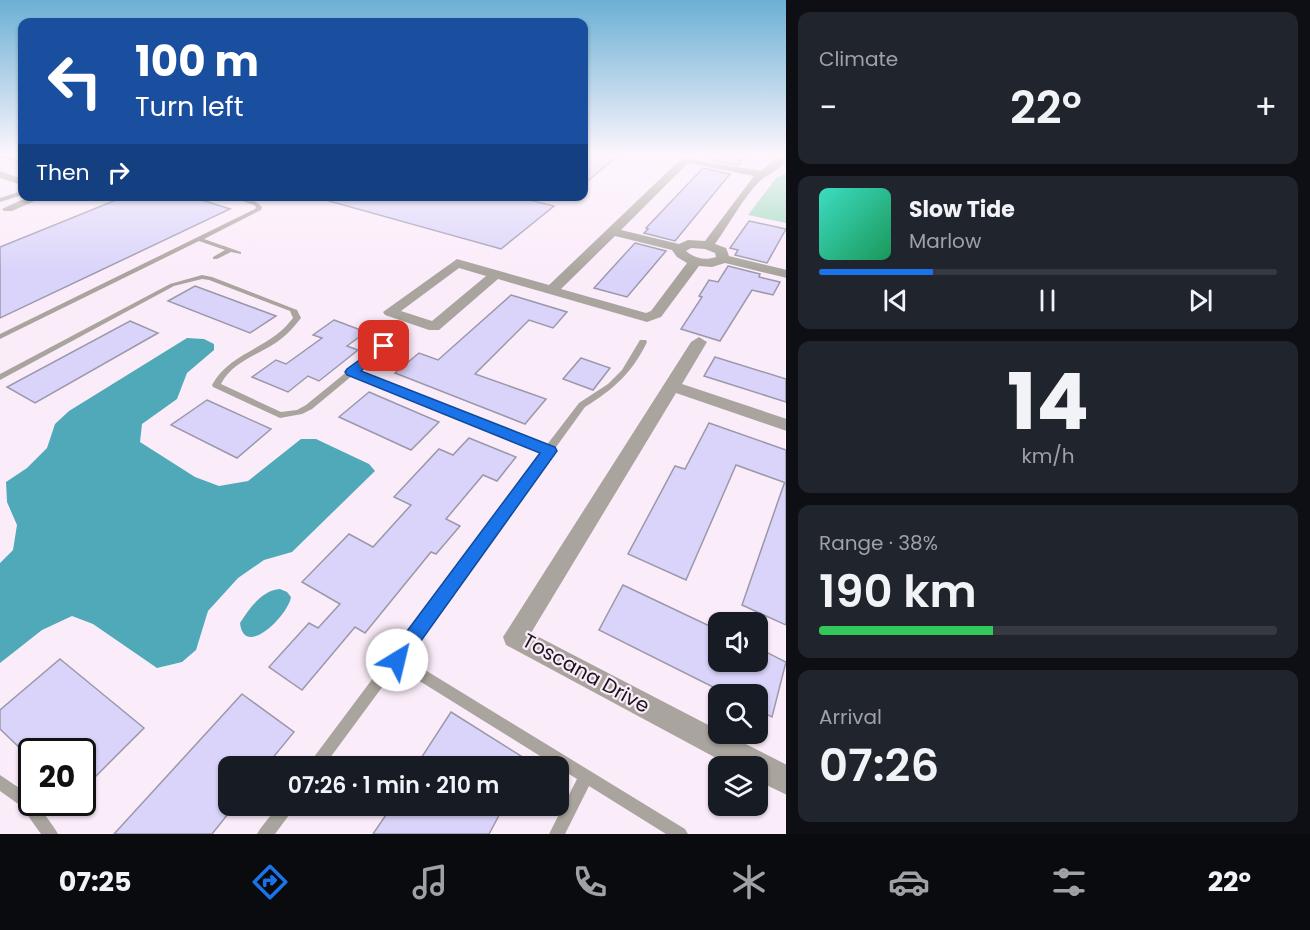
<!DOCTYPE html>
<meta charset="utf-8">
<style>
body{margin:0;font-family:Poppins,sans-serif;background:#20242c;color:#f1f3f6;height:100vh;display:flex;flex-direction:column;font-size:22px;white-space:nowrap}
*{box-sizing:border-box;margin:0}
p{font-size:20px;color:#9ea1a6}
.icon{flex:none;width:33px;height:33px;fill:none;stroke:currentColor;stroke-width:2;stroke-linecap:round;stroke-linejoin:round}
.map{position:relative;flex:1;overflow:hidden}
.panel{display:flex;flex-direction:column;gap:12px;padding:12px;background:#0d0f14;width:524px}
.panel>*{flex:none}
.banner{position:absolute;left:18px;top:18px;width:570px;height:183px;border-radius:12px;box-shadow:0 2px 4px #0004;background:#1a4fa0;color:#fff;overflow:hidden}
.controls{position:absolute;left:708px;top:612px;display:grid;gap:12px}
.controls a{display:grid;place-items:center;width:60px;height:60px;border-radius:12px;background:#171b24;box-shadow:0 2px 4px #0004;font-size:30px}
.speed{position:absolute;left:18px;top:738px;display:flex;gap:12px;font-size:30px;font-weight:700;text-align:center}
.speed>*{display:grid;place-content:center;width:78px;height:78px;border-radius:50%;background:#171b24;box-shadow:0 2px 4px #0004;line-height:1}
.speed .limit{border:3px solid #111;border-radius:9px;background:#fff;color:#111}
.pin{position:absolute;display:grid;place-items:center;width:51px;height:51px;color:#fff;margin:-26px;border-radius:12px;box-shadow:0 3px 9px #0006}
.me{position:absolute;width:66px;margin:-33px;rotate:36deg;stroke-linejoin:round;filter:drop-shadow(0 0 4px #0008)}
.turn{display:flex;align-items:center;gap:21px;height:126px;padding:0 18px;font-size:27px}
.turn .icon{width:78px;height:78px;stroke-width:2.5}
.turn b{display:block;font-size:42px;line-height:51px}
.then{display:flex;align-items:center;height:57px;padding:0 18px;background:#0003;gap:12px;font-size:22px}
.big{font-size:45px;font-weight:600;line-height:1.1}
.panel .card{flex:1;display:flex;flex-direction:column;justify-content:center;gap:9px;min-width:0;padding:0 21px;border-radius:12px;background:#20242c}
.panel .dial{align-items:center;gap:0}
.dial b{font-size:78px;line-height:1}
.song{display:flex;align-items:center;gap:18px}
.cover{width:72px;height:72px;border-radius:9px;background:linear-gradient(135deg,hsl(170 70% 55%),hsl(150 70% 35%))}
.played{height:6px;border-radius:3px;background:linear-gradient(90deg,#1a73e8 25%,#363941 25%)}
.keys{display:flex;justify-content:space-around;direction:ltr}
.heat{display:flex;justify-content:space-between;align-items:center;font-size:33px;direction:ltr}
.charge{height:9px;border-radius:4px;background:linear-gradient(90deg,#34c759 38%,#363941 0)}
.trip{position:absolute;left:218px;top:756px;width:351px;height:60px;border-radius:12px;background:#171b24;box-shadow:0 2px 4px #0004;font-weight:600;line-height:60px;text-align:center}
.menu{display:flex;height:96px;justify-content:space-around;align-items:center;background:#090b0e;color:#9ea1a6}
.menu .icon{width:42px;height:42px}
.menu .current{color:#1a73e8}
.menu b{font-size:27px;color:#f1f3f6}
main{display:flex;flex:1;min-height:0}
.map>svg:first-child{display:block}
.green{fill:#9adbbb}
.water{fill:#4fa9b8}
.building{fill:#dad4fb;stroke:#9b98aa;stroke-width:1.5}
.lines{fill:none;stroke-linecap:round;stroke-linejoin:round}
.lane{fill:#a9a49d;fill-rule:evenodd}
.street{fill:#a9a49d;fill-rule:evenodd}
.route{fill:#1a73e8;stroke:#114b97;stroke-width:1.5}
.labels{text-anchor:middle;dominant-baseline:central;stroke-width:4.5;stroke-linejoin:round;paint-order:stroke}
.near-street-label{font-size:20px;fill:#1d171d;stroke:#fbecfa}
</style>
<main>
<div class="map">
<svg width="787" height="834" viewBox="0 0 787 834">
<rect width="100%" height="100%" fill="#fbecfa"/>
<!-- green -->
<path class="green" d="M786,174V223L748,215L777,177Z"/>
<!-- water -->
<g class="water">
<path d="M187,338L204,339L214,344V350L187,373L177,399L142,424L140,442L195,477L219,486L248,481L301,439H316L369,464L375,471L292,552L264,560L238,578L208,611L196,650L182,662L157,668L93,624L72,616L42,630L0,663V563L13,550L17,525L7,502L6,482L27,468L47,448L55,424L69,411Z"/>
<path d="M280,589L287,592L291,597C288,616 244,659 240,623C249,609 262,590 280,589Z"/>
</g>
<!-- building -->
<g class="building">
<path d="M584,155H619L584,184Z"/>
<path d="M716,155H746L738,165L711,160Z"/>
<path d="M703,168L730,174L675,241L644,233L648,229L646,228Z"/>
<path d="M126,196H189L230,209L0,318V247Z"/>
<path d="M330,196H513L554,206L501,249L329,201Z"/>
<path d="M749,221L786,229L767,263L735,255L738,250L730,248Z"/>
<path d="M635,243L666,251L627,297L594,288Z"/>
<path d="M728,266L760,274L759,277L780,282L773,295L752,290L720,341L681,329L702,297L699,296L709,280L718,282Z"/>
<path d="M195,286L276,316L250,333L168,301Z"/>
<path d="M511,295L567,312L553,328L529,320L475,374L546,399L525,424L395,373L419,353L438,360Z"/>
<path d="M334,320L366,332L347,346L358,350L319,381L308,376L288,392L252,377L276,360L286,364L322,338L313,335Z"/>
<path d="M130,321L158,333L35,403L7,387Z"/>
<path d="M715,357L786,379V402L704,376Z"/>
<path d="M581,358L610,368L593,390L563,379Z"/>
<path d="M369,392L439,422L411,450L339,417Z"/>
<path d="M207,400L271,429L237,458L171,425Z"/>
<path d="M709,423L786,450V483L736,465L686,580L628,554L675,466L685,469Z"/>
<path d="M469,438L516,457L497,481L483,475L446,519L460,526L436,554L431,552L365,633L355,627L302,690L269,667L309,623L318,628L340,604L302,582L349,534L373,547L411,505L394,497L439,449L453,455Z"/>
<path d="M784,484H786V625L742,605Z"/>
<path d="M623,585L718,630V662H758V648L786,662L772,717L758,710V694H727L599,630Z"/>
<path d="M60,659L144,728L82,790V752H24L0,729V710Z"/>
<path d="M242,694L294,732L266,766H228V814L212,834H114Z"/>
<path d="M451,712L537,766H416Z"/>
<path d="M392,806H504L489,834H373Z"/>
</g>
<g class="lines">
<!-- lane -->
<g class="lane">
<path d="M0,155H5L22,161V164L0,157Z"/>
<path d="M22,191V195L0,202V198Z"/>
<path d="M228,196C239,196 254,198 262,207L261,210L204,239L241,252V254L231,252L217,259H213V257L225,250L199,241L0,339V334L255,209L256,207L254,205Z"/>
<path d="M202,275L212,277L297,310L301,318C294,327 287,335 277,342C258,355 232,362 221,384L281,412L297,410L306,405L381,344H387L388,346L387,348L358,371L546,446L579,403L608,384L622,370L640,340H646L647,342C632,373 614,389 585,407L404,657L685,829L688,834H666L589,786L565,834H549L577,779L397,667L324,766H309L311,761L542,452L353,375L312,409L302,414L280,418L213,387L212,385C226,359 253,352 276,335C283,330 288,324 293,318L290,311L209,280L202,279L174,286L0,380V374L170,284Z"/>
<path d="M0,775L31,796L32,802H36L55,829L58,834H41L21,806L0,791Z"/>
<path d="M278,806H295L292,811L275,834H257L260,829Z"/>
</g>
<!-- street -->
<g class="street">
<path d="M780,155H787C786,169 769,173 760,181C745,195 728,226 715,244L726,248L729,256L787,270V278L725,263L712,267L699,266L661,317L647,322L498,279L439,330H429L385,315L383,312L457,259L549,285L682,158L761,171ZM688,163L754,176L705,241L688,240L679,244L621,230ZM615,236L672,250L677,257L687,263L651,311L646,313L561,289ZM691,248L705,249L715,253L716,257C705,261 694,258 686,251ZM459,268L486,276L432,321L401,311Z"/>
<path d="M0,171L22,179V185L0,178Z"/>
<path d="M30,196H46L12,211H4L2,209Z"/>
<path d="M699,337L707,342L682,384L787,419V431L676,393L531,633L718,730V734H726L787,765V795L758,781V766H731L506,645L503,637L691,342Z"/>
</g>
</g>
<!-- sky -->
<linearGradient id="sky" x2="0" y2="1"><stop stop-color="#6bb0d5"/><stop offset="0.57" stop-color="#fdf6fd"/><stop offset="1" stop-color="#fdf6fd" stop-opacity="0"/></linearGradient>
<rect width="787" height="272" fill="url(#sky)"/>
<!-- route -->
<path class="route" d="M384,342L388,343V348L361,371L555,447L557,451L403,666L397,669L390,666L387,660L390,654L540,453L347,375L345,372L347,369Z"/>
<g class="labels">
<!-- near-street labels -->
<g class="near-street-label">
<text transform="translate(586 673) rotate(29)">Toscana Drive</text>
</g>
</g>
</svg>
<div class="controls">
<a><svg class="icon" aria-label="sound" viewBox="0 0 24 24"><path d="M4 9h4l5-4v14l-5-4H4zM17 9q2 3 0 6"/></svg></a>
<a><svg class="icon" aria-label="search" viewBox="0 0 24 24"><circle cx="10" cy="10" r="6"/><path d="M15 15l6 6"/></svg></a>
<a><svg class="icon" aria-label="layers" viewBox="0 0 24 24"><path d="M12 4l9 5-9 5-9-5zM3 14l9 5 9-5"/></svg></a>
</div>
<div class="speed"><div class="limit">20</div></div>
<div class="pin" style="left:384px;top:346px;background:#d93025"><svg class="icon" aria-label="arrive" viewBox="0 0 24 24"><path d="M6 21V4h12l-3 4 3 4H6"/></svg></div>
<svg class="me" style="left:397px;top:660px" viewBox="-20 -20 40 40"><circle r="19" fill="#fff"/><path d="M0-13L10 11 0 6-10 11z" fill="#1a73e8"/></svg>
<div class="trip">07:26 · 1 min · 210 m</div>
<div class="banner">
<div class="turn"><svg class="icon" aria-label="left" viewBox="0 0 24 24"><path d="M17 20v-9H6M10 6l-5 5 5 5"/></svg><div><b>100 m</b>Turn left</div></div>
<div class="then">Then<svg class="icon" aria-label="right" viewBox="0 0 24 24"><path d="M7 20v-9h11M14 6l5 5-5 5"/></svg></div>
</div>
</div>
<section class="panel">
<div class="card"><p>Climate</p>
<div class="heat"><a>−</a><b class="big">22°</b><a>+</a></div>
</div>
<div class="card">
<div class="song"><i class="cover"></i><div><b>Slow Tide</b><p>Marlow</p></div></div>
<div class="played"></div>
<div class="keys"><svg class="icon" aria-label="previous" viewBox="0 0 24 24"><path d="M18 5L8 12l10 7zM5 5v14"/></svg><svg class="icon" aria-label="pause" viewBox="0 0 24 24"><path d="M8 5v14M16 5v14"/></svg><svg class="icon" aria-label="next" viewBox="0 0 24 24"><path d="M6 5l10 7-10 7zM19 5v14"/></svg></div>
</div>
<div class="card dial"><b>14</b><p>km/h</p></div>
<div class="card"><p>Range · 38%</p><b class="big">190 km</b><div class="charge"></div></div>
<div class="card"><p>Arrival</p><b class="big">07:26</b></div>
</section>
</main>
<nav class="menu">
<b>07:25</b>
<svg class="icon current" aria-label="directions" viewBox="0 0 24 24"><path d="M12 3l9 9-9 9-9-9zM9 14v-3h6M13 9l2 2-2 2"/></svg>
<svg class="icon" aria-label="music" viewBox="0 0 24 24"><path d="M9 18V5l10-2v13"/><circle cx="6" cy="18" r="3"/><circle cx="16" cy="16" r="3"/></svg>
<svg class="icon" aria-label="phone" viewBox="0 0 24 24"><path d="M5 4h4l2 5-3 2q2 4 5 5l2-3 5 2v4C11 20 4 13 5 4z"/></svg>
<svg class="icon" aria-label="climate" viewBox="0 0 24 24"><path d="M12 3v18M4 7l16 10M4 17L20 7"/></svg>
<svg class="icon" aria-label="car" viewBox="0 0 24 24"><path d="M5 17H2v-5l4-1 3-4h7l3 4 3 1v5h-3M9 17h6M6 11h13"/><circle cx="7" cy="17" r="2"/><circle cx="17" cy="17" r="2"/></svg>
<svg class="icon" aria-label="filters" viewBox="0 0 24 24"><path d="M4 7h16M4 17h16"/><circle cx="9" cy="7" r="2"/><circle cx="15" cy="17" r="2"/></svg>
<b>22°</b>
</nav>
